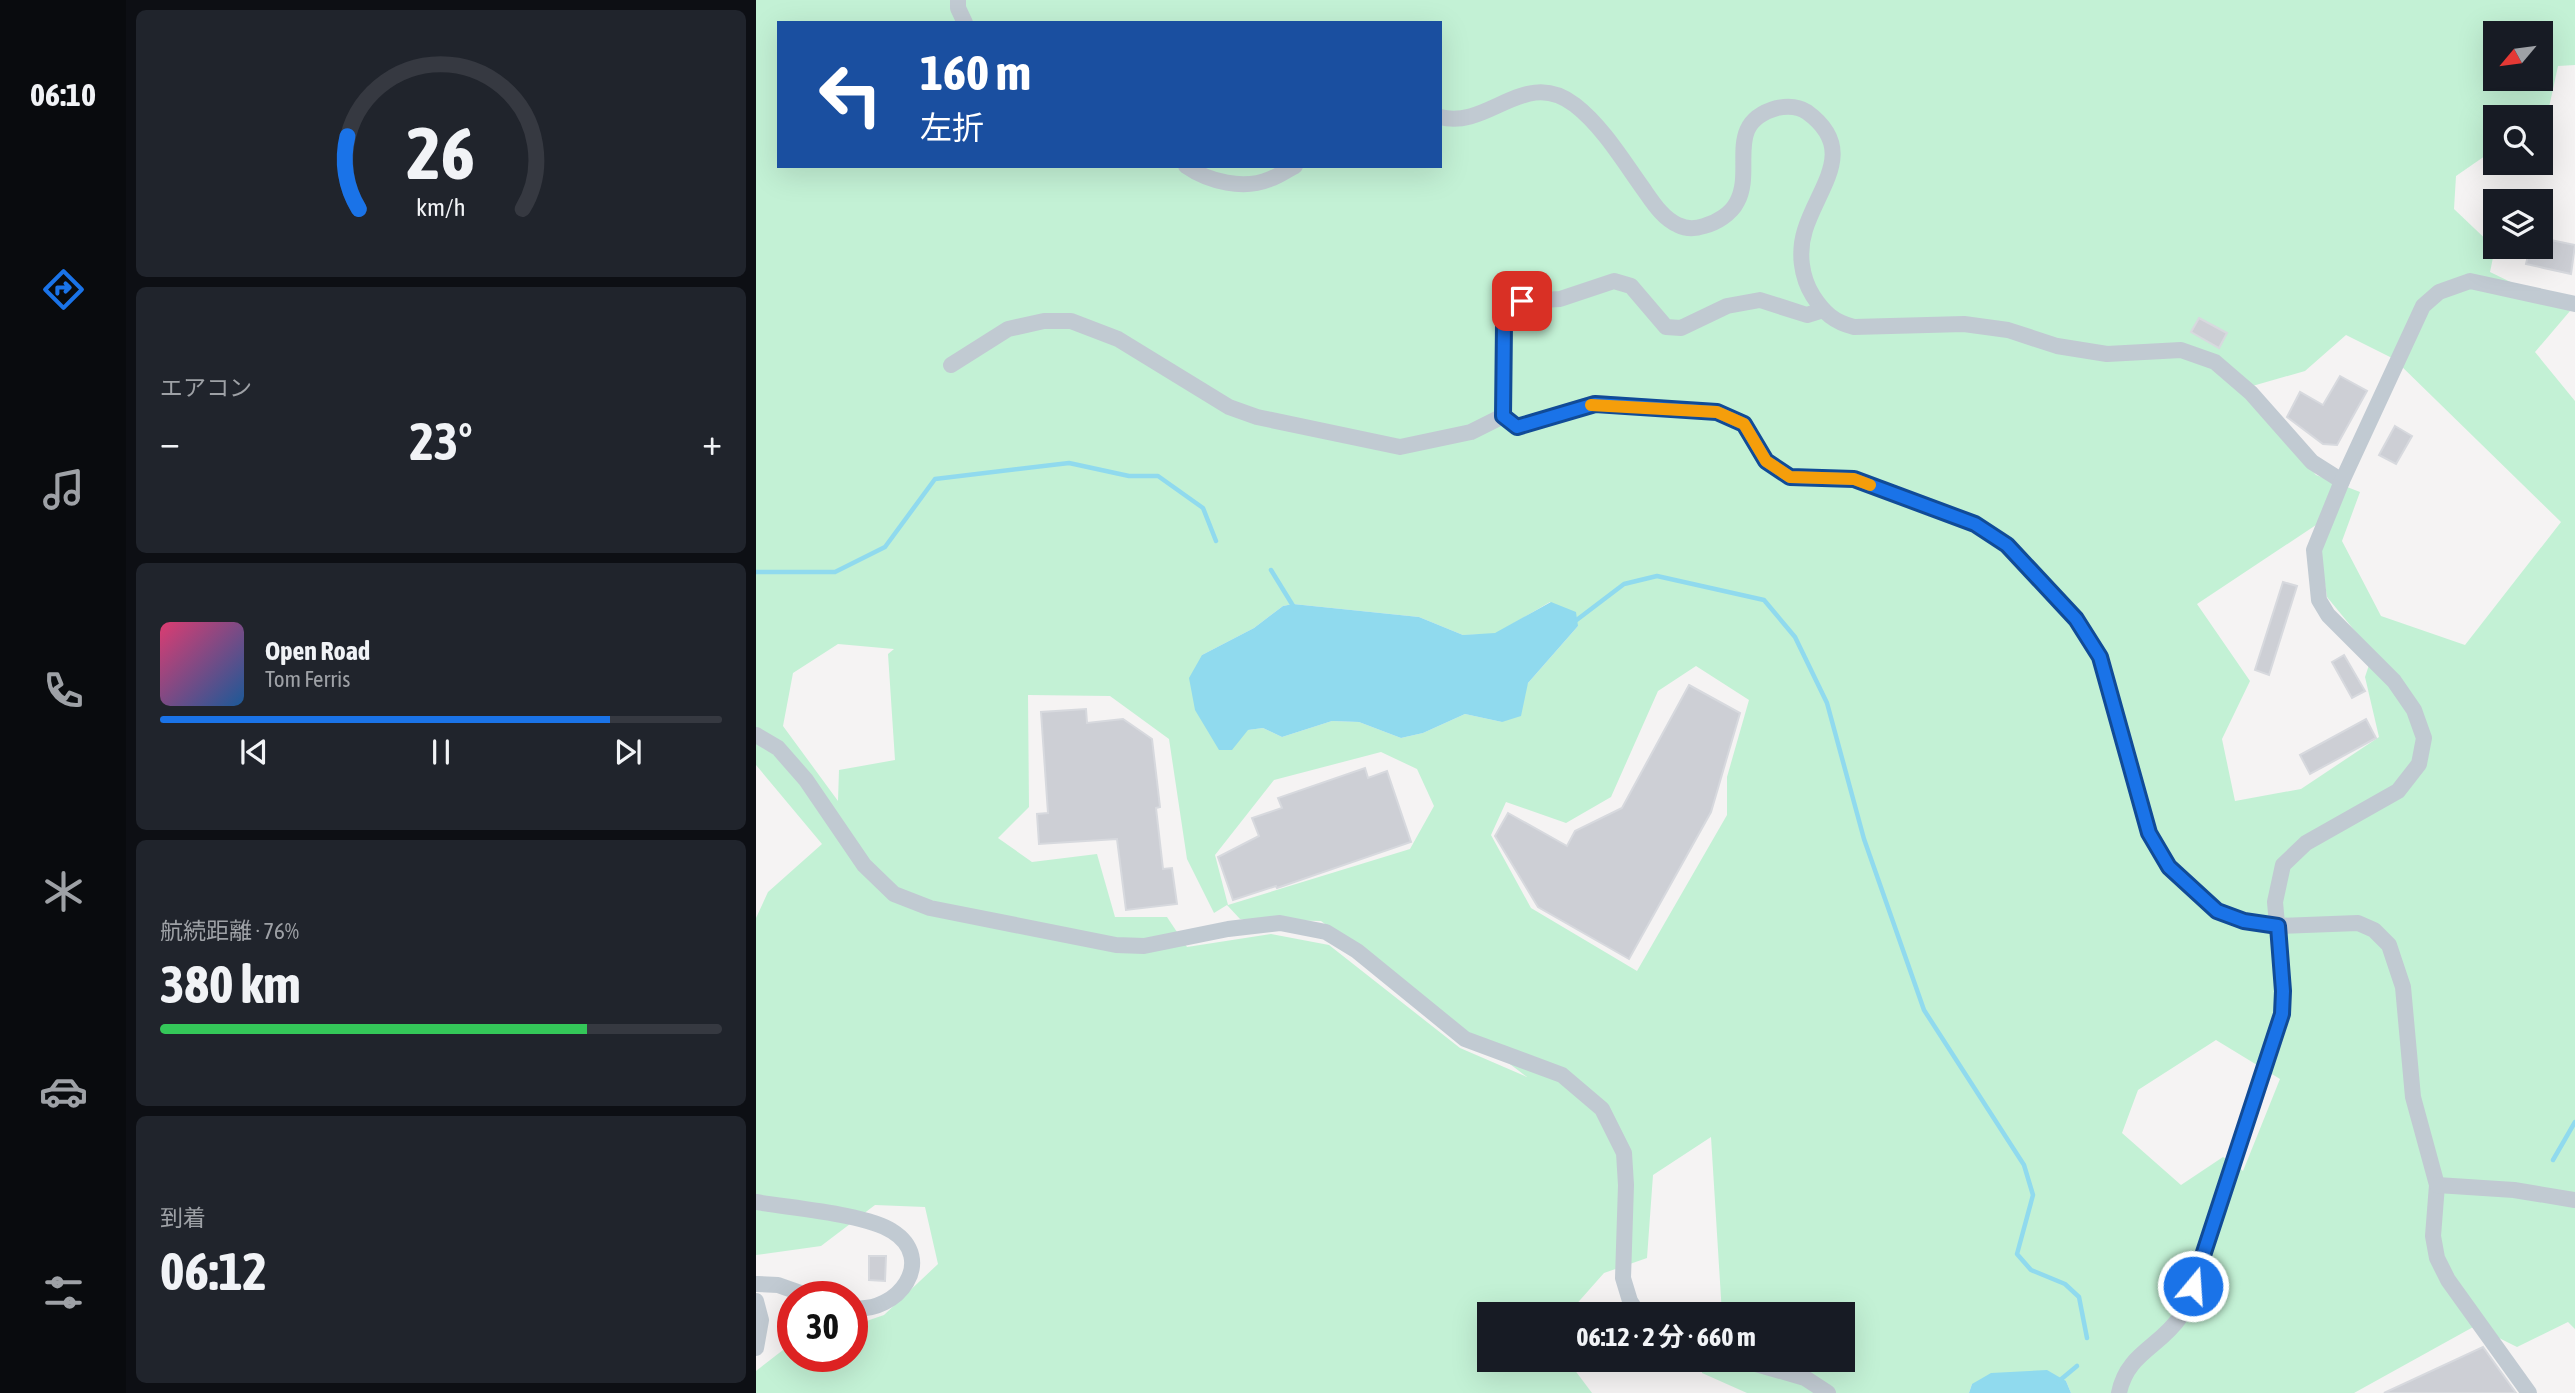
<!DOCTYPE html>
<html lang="ja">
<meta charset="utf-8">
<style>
body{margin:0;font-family:"Asap Condensed","Noto Sans JP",sans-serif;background:#20242c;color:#f1f3f6;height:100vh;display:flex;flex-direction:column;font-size:26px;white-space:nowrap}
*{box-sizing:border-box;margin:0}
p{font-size:23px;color:#9ea1a6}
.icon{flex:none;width:38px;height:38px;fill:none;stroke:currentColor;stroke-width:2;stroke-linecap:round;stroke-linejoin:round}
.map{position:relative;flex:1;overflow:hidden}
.panel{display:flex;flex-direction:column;gap:10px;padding:10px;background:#0d0f14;width:630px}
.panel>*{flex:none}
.top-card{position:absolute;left:21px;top:21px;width:665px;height:147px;border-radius:0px;box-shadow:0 7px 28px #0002;background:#1a4fa0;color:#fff;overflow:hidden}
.needle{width:46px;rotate:241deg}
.buttons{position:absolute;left:1727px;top:21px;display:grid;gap:14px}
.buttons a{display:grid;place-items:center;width:70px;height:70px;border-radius:0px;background:#171b24;box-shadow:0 7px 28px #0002;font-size:35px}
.speed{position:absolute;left:21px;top:1281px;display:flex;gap:14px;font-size:35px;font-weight:700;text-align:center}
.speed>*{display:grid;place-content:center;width:91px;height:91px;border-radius:50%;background:#171b24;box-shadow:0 7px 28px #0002;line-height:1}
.speed .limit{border:10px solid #d22;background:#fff;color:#111}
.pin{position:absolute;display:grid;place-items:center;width:60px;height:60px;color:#fff;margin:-30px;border-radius:14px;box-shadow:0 4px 10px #0006}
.me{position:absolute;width:77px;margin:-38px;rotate:18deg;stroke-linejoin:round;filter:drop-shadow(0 0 5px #0008)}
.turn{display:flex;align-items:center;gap:24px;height:147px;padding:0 28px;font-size:32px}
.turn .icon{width:91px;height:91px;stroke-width:2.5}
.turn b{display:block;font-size:49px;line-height:60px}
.big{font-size:52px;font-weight:700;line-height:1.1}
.panel .widget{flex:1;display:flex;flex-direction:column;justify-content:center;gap:10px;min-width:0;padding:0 24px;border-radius:10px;background:#20242c}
.panel .dial{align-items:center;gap:0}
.dial svg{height:182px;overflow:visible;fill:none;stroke:#363941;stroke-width:7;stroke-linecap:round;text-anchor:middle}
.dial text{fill:#f1f3f6;stroke:none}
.song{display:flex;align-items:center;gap:21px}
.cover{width:84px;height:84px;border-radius:10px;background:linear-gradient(135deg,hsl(340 70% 55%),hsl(210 70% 35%))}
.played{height:7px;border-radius:4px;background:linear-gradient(90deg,#1a73e8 80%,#363941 80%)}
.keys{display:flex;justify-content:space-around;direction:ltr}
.heat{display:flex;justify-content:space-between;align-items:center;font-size:38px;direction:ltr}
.charge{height:10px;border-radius:5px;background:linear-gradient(90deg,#34c759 76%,#363941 0)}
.trip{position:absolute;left:721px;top:1302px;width:378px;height:70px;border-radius:0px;background:#171b24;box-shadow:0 7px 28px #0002;font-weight:700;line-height:70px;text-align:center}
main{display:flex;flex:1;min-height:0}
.dock{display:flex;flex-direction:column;width:126px;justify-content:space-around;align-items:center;background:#090b0e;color:#9ea1a6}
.dock .icon{width:49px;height:49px}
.dock .selected{color:#1a73e8}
.dock b{font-size:32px;color:#f1f3f6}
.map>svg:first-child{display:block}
.green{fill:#c3f1d5;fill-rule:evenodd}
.water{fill:#90daee}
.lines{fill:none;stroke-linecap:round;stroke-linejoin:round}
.stream{stroke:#90daee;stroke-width:4.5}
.building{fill:#cdcfd5;stroke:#d7d9de;stroke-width:2}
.minor{stroke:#c1cad2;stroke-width:16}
.route-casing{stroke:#114b97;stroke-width:18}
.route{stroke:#1a73e8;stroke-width:12}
.slow{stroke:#f59e0b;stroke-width:12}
</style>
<main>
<nav class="dock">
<b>06:10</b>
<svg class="icon selected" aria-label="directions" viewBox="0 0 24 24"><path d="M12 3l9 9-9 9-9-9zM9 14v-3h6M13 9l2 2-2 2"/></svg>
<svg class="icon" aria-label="music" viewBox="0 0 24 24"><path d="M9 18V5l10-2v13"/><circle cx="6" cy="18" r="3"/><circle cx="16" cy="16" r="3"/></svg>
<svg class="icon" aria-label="phone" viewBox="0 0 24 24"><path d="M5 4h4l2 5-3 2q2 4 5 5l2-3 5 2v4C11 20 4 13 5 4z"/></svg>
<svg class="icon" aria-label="climate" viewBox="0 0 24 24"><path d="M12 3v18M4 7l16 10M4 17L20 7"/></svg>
<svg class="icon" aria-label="car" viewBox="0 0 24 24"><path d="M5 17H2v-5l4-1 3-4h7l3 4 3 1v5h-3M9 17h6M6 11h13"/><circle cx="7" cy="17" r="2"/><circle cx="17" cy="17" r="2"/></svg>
<svg class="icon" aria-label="filters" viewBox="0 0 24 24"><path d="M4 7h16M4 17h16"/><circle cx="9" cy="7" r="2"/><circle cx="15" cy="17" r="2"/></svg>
</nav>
<section class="panel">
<div class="widget dial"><svg viewBox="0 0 100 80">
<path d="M14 69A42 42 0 1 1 86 69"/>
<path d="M14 69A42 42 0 0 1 9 37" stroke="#1a73e8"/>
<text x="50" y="56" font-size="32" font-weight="700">26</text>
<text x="50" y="72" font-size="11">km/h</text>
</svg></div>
<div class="widget"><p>エアコン</p>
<div class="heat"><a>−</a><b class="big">23°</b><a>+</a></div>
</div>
<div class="widget">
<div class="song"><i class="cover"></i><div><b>Open Road</b><p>Tom Ferris</p></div></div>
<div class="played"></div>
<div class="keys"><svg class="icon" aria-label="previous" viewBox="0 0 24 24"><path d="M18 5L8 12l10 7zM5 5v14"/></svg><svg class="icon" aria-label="pause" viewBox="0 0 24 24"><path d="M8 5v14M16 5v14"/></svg><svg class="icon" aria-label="next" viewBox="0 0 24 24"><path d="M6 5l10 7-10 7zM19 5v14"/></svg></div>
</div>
<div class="widget"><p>航続距離 · 76%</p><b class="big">380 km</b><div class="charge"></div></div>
<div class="widget"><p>到着</p><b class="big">06:12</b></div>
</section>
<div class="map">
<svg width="1819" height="1393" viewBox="0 0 1819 1393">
<rect width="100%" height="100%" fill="#f5f3f3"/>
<!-- green -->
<path class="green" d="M0,0H1819V65L1802,66L1792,112L1785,117H1740L1739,149L1700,176L1698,209L1739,248L1734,272L1814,311L1779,352L1819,401V1329L1812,1322L1761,1347L1719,1326L1598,1393H1315L1310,1381L1216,1384L1213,1393H991L946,1373V1360H1087V1314H966L955,1137L897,1175L891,1258L848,1273L817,1308V1314H733V1360H815V1365L836,1393H0V1371L27,1350L37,1347V1356H96V1326L128,1315L182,1264L169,1207L119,1205L65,1246L0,1255V918L12,892L66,844L0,765ZM23,23H684V166H23ZM1740,33H1785V79H1740ZM1590,335L1638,359L1805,522L1709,645L1625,616L1586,541L1604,492L1560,475L1486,389L1549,371ZM1560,525L1571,597L1617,653L1609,677L1623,737L1545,789L1479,801L1466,739L1494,681L1441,604ZM794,602L822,626L772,683L746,722L709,714L667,733L645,738L603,722L576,721L526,737L507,728L492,730L446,655L498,628L527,606L537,604L663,617L707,635L739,634ZM82,644L138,649L132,654L139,760L83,770L82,801L27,726L37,673ZM940,666L993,700L971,777V815L881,971L775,908L735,835L750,802L810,823L855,797L902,691ZM272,695L354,696L413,739L431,859L458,913L471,905L484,919L565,921L771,1077L704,1048L573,945L515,934L431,947L411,917H359L341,854L276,862L242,838L273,807ZM625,752L661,769L678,806L654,849L472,905L459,855L518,780ZM1460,1040L1524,1079L1487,1171L1467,1157L1425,1185L1366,1133L1382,1090Z"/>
<!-- water -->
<g class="water">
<path d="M795,602L820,612L822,626L772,683L765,716L746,722L709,714L667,733L645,738L603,722L576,721L526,737L507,728L492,730L476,750H463L439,710L433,678L446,655L498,628L527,606L537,604L663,617L707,635L739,633Z"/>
<path d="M1291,1370L1310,1381L1315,1393H1213L1216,1384L1235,1373Z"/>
</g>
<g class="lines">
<!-- stream -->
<g class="stream">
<path d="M515,570L539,609"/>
<path d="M0,572H79L129,547L179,479L313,463L373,476H402L447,508L460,541"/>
<path d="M818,622L868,584L901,576L1008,600L1039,637L1071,703L1108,839L1168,1010L1268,1165L1277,1195L1261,1254L1275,1270L1309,1284L1323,1297L1331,1338"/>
<path d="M1797,1160L1819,1122"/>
<path d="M1303,1381L1321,1366"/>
</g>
</g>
<!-- building -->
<g class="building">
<path d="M1785,238L1819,245L1815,274L1770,264L1774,247H1785Z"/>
<path d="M1443,318L1471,333L1463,348L1435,332Z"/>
<path d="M1584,376L1611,391L1581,445L1567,444L1531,417L1544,392L1567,405Z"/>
<path d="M1639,426L1656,436L1640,464L1623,455Z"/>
<path d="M1527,582L1541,586L1513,675L1499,670Z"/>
<path d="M1588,655L1609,691L1596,698L1576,662Z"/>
<path d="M933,685L984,713L955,812L873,959L782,907L739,836L752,813L811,846L819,831L866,808Z"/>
<path d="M330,709L331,723L367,719L396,739L404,807L400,808L407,869L416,868L421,904L370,910L361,839L283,844L281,814L292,813L285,712Z"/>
<path d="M1610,719L1620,738L1554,774L1544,755Z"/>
<path d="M609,768L612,778L631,771L655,842L521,888L520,886L477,900L462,857L503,836L496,818L526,808L522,798Z"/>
<path d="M113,1256H130L129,1281L113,1280Z"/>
<path d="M1727,1347L1760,1393H1628Z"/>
</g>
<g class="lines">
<!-- minor -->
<g class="minor">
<path d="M202,0V8L209,23"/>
<path d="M684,117C733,130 769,66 819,105C846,126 866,159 886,187C896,201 906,218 922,225C930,229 939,229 948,226C960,223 975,214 981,202C999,169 967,123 1021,108C1031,106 1042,106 1051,112C1103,150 1062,187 1049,230C1042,252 1045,277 1057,296C1068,313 1078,322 1098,327L1208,324L1252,330L1301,346L1351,354L1425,350L1459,362L1495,393L1556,462L1586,481"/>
<path d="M430,166C453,182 488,190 514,179C523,176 531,170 539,166"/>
<path d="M195,365L252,329L288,321H315L362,339L473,407L501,417L644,447L715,432L747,416"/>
<path d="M747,416L761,427L839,403L961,412L987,424L1010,461L1034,477L1098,479L1219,524L1251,545L1320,619L1344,657L1393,833L1413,867L1461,911L1488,921L1522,926L1602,923L1618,930L1633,945L1647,987L1657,1097L1681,1185L1677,1236L1681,1258L1692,1280L1773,1393"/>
<path d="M747,416L748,324L754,308L766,301L804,299L858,281L875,286L910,327L925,328L971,306L1004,300L1051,315L1067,310"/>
<path d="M0,735L22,748L50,780L108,865L138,894L174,908L360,945L388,946L472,929L524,923L570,932L601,951L709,1039L806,1075L846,1109L868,1153L870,1185L867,1278L874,1301L882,1314"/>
<path d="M1681,1185L1758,1190L1819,1200"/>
<path d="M0,1202C34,1208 110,1214 136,1231C181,1259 143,1314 96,1308"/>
<path d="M0,1284L22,1285L56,1297"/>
<path d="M0,1301L5,1320L0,1348"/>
<path d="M986,1360L1049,1378L1072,1393"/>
<path d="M1363,1393C1371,1353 1404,1347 1424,1317C1430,1308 1433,1295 1437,1286L1526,1014L1527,991L1519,902L1527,865L1550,843L1642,791L1663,764L1668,738L1658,710L1638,681L1572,615L1563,600L1558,550L1586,481L1667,306L1683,292L1714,281L1819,304"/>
</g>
</g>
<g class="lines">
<!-- route casing -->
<g class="route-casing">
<path id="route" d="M766,301L754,308L748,324L747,416L761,427L839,404L961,412L988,424L1010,461L1034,477L1098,479L1219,524L1251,545L1320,619L1344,657L1393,833L1413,867L1461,911L1488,921L1522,926L1527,991L1526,1014L1437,1286"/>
</g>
<!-- route -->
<use href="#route" class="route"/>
<!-- slow -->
<path class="slow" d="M835,405L961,412L988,424L1010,461L1034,477L1098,479L1114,485"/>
</g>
</svg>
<div class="buttons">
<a><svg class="needle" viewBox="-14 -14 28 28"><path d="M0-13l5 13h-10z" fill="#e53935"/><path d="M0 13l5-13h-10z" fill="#9ea1a6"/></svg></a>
<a><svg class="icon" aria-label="search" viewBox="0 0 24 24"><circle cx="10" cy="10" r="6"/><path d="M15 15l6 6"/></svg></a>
<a><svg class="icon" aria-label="layers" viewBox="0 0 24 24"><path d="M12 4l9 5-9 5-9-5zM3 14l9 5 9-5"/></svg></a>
</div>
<div class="speed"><div class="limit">30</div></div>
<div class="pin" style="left:766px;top:301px;background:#d93025"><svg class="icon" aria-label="arrive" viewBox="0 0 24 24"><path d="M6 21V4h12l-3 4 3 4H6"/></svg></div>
<svg class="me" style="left:1437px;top:1286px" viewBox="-20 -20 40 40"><circle r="17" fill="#1a73e8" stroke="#fff" stroke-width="3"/><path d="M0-11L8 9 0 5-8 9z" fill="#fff"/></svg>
<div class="trip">06:12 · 2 分 · 660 m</div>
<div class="top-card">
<div class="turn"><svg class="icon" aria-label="left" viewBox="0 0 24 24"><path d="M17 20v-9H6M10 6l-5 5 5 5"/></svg><div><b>160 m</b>左折</div></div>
</div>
</div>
</main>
